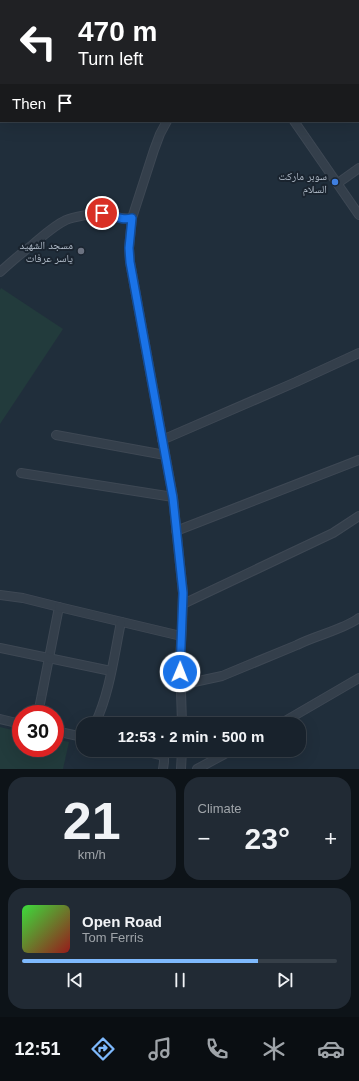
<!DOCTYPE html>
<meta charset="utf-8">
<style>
body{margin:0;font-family:Helvetica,"Noto Naskh Arabic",sans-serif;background:#212a34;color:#f1f3f6;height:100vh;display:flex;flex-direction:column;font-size:15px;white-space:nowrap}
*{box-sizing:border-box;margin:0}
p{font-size:13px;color:#9fa4a9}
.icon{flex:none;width:22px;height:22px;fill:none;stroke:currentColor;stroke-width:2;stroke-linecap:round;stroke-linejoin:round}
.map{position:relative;height:769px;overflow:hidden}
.panel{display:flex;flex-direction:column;gap:8px;padding:8px;background:#0d1318;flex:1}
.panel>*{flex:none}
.hud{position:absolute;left:0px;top:0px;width:359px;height:122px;box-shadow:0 4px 16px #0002,0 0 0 1px #363f48;background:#202124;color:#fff;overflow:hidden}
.speed{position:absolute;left:12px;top:705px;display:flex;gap:8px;font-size:20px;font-weight:700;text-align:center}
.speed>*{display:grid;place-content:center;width:52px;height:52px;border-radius:50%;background:#18222c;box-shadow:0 4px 16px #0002,0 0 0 1px #363f48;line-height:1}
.speed .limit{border:6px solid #d22;background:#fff;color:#111}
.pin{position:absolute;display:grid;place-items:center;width:34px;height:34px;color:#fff;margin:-17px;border:2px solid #fff;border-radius:50%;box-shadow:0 1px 4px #0007}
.me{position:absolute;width:44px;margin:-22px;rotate:1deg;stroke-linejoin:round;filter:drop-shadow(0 0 3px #0008)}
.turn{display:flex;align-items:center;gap:14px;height:84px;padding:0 12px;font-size:18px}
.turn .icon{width:52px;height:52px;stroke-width:2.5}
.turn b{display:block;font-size:28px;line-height:34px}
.then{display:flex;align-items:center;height:38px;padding:0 12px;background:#0003;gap:8px;font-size:15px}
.big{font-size:30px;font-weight:800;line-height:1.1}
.panel .tile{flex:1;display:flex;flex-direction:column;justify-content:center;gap:6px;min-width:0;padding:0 14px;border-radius:16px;background:#212a34}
.panel .dial{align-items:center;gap:0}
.dial b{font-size:52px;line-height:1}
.song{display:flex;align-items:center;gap:12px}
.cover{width:48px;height:48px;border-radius:6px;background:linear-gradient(135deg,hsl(120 70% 55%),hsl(0 70% 35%))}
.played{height:4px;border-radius:2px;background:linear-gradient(90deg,#7eb9fd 75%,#363f48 75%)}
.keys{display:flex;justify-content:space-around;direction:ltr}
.heat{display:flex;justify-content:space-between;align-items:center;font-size:22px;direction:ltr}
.panel .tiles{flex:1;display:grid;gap:8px;grid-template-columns:1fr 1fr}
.tile:last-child{grid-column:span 2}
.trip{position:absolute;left:76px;top:717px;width:230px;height:40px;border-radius:16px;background:#18222c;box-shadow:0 4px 16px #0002,0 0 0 1px #363f48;font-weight:800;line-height:40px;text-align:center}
.tab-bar{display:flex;height:64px;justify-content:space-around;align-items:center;background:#0a0e12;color:#9fa4a9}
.tab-bar .icon{width:28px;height:28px}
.tab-bar .on{color:#7eb9fd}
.tab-bar b{font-size:18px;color:#f1f3f6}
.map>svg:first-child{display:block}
.green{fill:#223b3c}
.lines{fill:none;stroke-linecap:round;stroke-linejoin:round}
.minor-casing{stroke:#3e4854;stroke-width:10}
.minor{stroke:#343f4b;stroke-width:8}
.route-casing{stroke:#114b97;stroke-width:10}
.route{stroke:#1a73e8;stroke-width:7}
.shop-dot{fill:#3f7fe0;stroke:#1a242f;stroke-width:1.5}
.worship-dot{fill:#6b7280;stroke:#1a242f;stroke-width:1.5}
.labels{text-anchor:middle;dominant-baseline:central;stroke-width:4;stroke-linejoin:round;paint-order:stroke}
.poi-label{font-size:11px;fill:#afbac7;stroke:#1a242f;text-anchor:end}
</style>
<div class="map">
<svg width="359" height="769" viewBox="0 0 359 769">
<rect width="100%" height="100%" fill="#202e3b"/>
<!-- green -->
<g class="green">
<path d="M1,288L63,329L0,424V290Z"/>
<path d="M0,727L21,732V748H55V739L69,742L63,769H0Z"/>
</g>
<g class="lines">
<!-- minor casing -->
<g class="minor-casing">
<g id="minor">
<path d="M209,0L210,1"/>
<path d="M255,1L256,0"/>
<path d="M358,85L359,86"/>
<path d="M294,121L359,215"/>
<path d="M338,183L359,168"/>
<path d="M132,218L154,150L160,134L167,121"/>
<path d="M0,272C10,263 20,254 31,246C42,237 53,226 66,220C73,217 95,213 102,213C114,213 118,221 132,218L129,248L130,262L173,497L183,593L182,628L180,658L182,724"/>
<path d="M56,435L165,455"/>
<path d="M162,440L296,382L359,353"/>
<path d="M21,473L173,497"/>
<path d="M176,531L359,460"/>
<path d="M0,595L23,598L59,607L38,714"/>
<path d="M183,604L333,533L359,516"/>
<path d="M59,607L181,636"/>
<path d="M0,648L111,671"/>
<path d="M180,685L222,676L297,645C316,635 343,630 359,618"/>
<path d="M0,719L21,724"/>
<path d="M95,724C110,692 114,656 121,622"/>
<path d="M280,724L359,678"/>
<path d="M55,731L83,737"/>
<path d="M139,750L164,756V762L163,769"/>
<path d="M181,769L182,750"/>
<path d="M197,769L232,750"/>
</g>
</g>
<!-- minor -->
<use href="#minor" class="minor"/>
</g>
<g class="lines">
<!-- route casing -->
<g class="route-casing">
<path id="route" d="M102,213C114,215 120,221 132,218L129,248L130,262L173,498L183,593L180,672"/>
</g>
<!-- route -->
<use href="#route" class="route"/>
</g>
<!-- markers -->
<circle class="shop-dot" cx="335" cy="182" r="4"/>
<circle class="worship-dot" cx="81" cy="251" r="4"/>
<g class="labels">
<!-- poi labels -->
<g class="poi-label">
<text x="327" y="176">سوبر ماركت<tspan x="327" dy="13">السلام</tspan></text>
<text x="73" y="245">مسجد الشهيد<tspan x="73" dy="13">ياسر عرفات</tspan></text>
</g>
</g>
</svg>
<div class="speed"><div class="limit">30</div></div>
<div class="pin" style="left:102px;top:213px;background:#d93025"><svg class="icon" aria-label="arrive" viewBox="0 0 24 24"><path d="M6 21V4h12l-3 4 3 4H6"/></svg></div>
<svg class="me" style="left:180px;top:672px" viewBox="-20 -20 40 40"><circle r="17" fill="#1a73e8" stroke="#fff" stroke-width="3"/><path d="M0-11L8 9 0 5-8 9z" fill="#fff"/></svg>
<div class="trip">12:53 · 2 min · 500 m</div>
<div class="hud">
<div class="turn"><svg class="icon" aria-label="left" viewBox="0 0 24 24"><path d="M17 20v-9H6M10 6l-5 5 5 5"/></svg><div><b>470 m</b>Turn left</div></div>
<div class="then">Then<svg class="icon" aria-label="arrive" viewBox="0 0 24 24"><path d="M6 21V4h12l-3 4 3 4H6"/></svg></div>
</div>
</div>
<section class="panel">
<div class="tiles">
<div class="tile dial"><b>21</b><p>km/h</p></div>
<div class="tile"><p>Climate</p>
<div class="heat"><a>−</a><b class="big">23°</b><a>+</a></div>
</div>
<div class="tile">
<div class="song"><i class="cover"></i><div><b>Open Road</b><p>Tom Ferris</p></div></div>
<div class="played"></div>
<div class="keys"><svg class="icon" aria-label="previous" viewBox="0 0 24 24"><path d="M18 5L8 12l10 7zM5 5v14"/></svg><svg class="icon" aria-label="pause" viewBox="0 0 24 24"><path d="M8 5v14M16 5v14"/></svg><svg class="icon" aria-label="next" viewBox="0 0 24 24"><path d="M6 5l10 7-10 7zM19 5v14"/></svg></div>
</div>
</div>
</section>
<nav class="tab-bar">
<b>12:51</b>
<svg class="icon on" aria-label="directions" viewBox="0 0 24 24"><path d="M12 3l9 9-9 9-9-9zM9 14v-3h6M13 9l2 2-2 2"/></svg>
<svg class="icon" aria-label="music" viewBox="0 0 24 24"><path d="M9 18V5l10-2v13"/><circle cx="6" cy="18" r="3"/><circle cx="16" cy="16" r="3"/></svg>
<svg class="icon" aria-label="phone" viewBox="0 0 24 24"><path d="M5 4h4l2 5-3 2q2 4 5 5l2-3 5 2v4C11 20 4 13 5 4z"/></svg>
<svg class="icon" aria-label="climate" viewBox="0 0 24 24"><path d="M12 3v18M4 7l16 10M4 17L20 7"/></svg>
<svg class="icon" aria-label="car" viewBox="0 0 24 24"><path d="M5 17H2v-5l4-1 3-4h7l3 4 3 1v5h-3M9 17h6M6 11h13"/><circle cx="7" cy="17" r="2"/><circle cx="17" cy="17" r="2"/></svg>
</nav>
